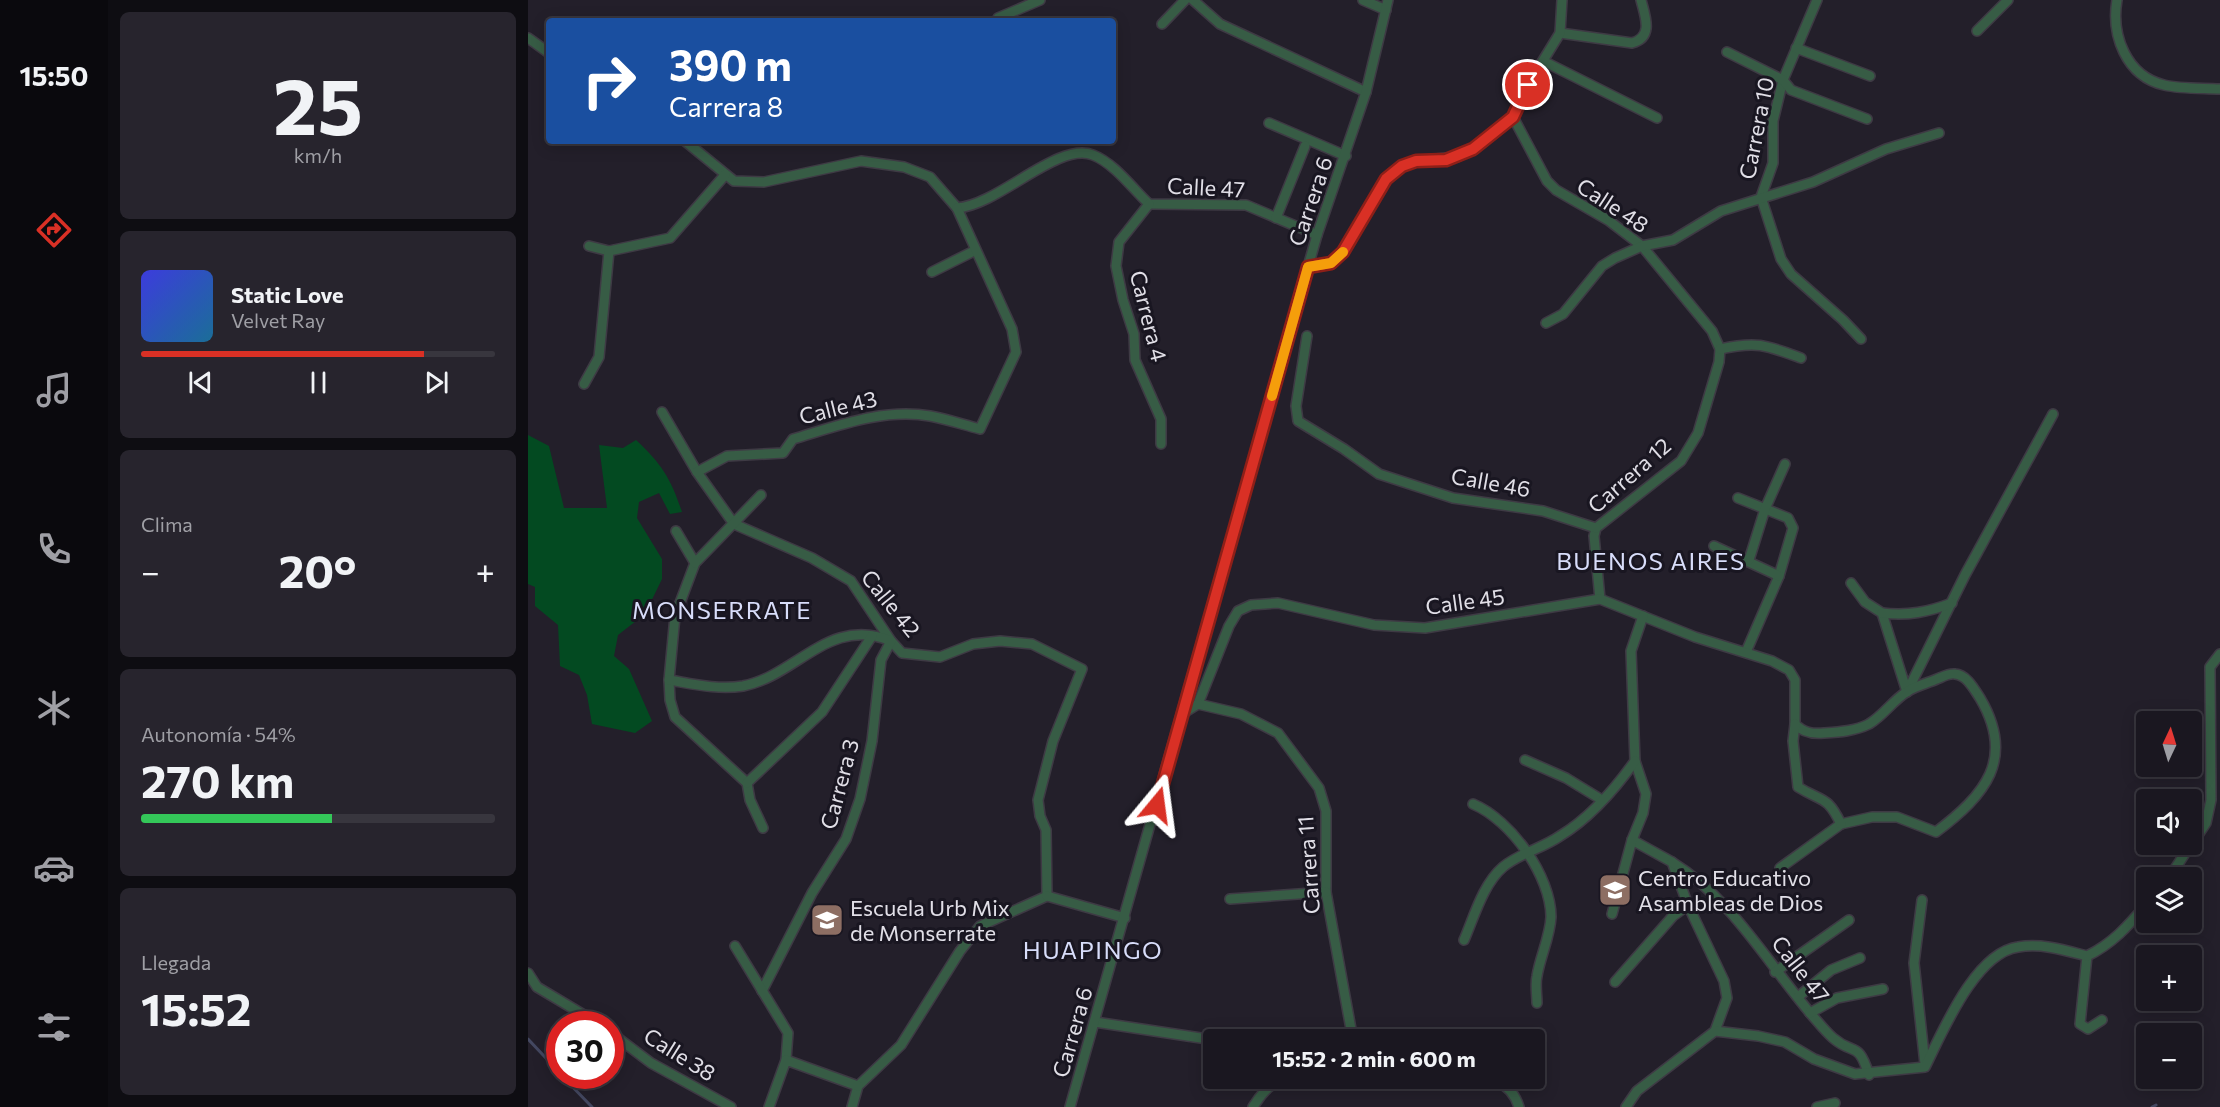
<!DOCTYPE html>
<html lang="es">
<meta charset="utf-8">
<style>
body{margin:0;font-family:Commissioner,sans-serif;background:#27242d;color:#f1f3f6;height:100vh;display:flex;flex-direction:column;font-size:22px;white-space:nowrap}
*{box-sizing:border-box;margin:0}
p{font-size:20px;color:#9f9fa5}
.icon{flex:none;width:33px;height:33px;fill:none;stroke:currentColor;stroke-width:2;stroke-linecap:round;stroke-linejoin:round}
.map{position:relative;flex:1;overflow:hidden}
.drawer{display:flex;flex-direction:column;gap:12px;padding:12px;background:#0e0d12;width:420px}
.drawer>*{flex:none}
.top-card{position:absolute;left:18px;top:18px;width:570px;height:126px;border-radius:6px;box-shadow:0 3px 15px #0003,0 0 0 2px #38363e;background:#1a4fa0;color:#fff;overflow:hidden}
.needle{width:39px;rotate:4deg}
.buttons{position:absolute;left:1608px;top:711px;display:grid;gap:12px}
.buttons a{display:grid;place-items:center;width:66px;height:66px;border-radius:6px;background:#1a1720;box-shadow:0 3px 15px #0003,0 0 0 2px #38363e;font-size:30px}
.speed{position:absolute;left:18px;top:1011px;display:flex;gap:12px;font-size:30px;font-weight:700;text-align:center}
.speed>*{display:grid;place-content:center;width:78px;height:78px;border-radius:50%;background:#1a1720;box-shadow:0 3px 15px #0003,0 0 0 2px #38363e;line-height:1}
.speed .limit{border:9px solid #d22;background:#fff;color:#111}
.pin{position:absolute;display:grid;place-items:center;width:51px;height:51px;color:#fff;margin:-26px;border:3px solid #fff;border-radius:50%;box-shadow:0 2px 6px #0007}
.me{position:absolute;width:66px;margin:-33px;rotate:16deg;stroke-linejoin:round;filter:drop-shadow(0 0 4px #0008)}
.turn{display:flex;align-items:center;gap:21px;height:126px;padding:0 24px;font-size:27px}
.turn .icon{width:78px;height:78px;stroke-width:2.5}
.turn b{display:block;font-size:42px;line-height:51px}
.big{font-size:45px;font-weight:700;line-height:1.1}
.drawer .card{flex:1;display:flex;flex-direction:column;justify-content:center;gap:9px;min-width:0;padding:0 21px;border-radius:9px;background:#27242d}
.drawer .dial{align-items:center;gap:0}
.dial b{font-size:78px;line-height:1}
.song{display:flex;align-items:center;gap:18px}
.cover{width:72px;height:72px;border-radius:9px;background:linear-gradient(135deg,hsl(240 70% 55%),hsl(200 70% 35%))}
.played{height:6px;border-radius:3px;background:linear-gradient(90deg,#d93025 80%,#38363e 80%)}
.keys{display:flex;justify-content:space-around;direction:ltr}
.heat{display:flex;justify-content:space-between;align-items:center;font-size:33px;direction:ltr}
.charge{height:9px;border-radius:4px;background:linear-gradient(90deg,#34c759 54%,#38363e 0)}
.trip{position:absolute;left:675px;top:1029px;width:342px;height:60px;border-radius:6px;background:#1a1720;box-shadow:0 3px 15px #0003,0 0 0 2px #38363e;font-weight:700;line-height:60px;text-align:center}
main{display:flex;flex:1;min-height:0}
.tab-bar{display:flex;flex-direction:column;width:108px;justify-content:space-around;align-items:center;background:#0a090d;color:#9f9fa5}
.tab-bar .icon{width:42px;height:42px}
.tab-bar .active{color:#d93025}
.tab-bar b{font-size:27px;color:#f1f3f6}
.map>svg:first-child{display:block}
.green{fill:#034a21}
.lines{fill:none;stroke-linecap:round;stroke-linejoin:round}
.stream{stroke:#444861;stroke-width:3}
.street-casing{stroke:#3e3a44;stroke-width:12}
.street{stroke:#375c45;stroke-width:9}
.route-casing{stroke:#8d1f18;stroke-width:15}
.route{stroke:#d93025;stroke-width:10}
.slow{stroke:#f59e0b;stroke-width:10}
.labels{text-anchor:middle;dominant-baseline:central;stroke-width:6;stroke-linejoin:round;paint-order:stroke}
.street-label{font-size:22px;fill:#e1dfe7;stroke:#191621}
.poi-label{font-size:22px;fill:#e1dfe7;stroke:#191621;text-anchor:start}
.neighbourhood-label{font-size:24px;letter-spacing:1.5px;fill:#d8ddfa;stroke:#191621}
</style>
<main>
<nav class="tab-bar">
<b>15:50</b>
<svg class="icon active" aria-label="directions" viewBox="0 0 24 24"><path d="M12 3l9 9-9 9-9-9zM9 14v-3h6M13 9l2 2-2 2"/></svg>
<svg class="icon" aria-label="music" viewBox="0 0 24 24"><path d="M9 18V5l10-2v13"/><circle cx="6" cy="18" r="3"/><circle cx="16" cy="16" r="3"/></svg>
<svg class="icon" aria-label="phone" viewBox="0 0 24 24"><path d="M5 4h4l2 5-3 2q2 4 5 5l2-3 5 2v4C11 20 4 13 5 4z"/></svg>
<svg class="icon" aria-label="climate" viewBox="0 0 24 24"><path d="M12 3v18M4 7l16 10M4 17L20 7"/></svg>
<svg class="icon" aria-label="car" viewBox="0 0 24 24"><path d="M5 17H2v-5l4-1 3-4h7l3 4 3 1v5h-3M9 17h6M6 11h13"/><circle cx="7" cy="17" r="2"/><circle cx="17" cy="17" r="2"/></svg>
<svg class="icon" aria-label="filters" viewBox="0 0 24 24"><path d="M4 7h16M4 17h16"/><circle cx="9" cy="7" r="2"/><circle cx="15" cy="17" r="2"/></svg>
</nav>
<section class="drawer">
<div class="card dial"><b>25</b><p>km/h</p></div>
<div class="card">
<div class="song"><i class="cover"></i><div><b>Static Love</b><p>Velvet Ray</p></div></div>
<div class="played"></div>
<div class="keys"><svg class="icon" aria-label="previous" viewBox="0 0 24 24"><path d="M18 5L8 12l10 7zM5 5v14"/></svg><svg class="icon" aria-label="pause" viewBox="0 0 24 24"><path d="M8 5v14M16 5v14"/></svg><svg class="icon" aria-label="next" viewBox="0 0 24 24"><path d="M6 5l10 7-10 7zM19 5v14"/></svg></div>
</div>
<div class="card"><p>Clima</p>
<div class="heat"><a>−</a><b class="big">20°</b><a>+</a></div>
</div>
<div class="card"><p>Autonomía · 54%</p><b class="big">270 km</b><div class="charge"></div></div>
<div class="card"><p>Llegada</p><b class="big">15:52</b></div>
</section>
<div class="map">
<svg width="1692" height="1107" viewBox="0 0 1692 1107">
<rect width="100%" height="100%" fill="#231f2a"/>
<!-- green -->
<path class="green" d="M0,435L21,446L36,508H79L71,445L95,448L108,440C134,464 143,479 154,512L142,514L131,493L111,502L109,518L134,559V579L117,614L90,635L86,656L101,669L124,721L107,733L64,724L59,695L51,675L32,666L30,625L7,606V587L0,584Z"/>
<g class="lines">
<!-- stream -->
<g class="stream">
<path d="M0,1039L32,1073"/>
<path d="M34,1076L64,1107"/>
<path d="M1624,1107L1628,1105"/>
</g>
<!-- street casing -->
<g class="street-casing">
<g id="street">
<path d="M665,0L692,24L838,92"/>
<path d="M835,0L858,10"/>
<path d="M1289,0L1255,80L1245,121V163L1233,197L1253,259L1263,274L1315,320L1333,339"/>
<path d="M1589,0C1583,35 1598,76 1636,85C1653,89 1674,88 1692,89"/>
<path d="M470,18L512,0"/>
<path d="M634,24L657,0"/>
<path d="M1449,31L1480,0"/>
<path d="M1032,33L1104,43C1126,37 1117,16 1113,0"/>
<path d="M0,38L21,53"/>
<path d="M1268,48L1342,76"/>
<path d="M1199,52L1255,80L1263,90L1339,119"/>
<path d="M1015,61L1129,118"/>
<path d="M985,117L1019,181L1028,190L1080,220L1114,246L1184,331L1192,349L1191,362L1170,433L1153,461L1068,528L1066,536L1072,599"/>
<path d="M741,123L818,156"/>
<path d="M157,141L206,181L236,182L333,161L376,167L402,177L429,208C471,205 530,141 565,155C586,163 605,189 621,204L718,205L789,235"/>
<path d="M621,204L591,242L588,266L595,300L606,334L607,360L633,419V444"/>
<path d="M748,218L777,146"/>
<path d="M61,246L81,251L142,238L197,175"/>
<path d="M780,267L803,263L815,252L858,179L874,166L888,161L929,157L945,149L985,117L1000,85L1032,33L1034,0"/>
<path d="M404,272L446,251"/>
<path d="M1018,323L1035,314L1074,266L1087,258L1114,246L1145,240L1193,211L1285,182L1358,149L1411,133"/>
<path d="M779,336L768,406L770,421L816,449L851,474L925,498L1015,511L1068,528"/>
<path d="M1192,349C1229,341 1238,345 1273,358"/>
<path d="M56,384L71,357L81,251"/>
<path d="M134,412L169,472L206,524L284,558L323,581L363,641L374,653L412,657L445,644L472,641L504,644L554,669L525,741L510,800L512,816L518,830L519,896L452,926L432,951L373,1045L330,1086L324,1107"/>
<path d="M169,472L199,456L255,453L265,439C309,426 355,408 402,416C419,419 436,425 452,429L488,352L484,329L429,208"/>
<path d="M233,495L167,563L147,616L141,680L142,700L147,717L219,783L222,800L235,828"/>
<path d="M1210,498L1260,518L1265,528L1251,576L1218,652"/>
<path d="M148,531L167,563"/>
<path d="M1186,546L1251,576"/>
<path d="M1221,560L1237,509L1257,464"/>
<path d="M1323,583L1337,602L1354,613L1379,692L1437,575L1525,414"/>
<path d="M1354,613C1380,616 1400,612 1424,603"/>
<path d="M141,680C165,684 190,690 215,686C268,676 302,615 363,641L353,660L344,741L332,799L318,839L284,893L234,991"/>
<path d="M670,704L701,626L710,611L723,605L750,603L846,625L897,628L1072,599L1167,637L1244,661L1261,670L1267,680V724C1275,733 1285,734 1296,733C1311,732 1327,731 1341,724C1356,715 1365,700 1380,691C1388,686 1400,683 1409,679C1414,677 1421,673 1427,674C1439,675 1446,689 1452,698C1488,759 1457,795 1408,832L1369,817H1344L1313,824L1252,868"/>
<path d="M654,714L670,704L713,714L750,733L791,788L798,811V892L825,1040"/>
<path d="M1267,724L1265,741L1270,787C1294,802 1299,795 1313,824"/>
<path d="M997,760L1038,778L1074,800"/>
<path d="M219,783L294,712L344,636"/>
<path d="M945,804C983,820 1023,876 1023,917C1022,937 1012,957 1009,976C1007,984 1009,995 1009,1003"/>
<path d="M1104,840L1144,862L1160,905L1196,981L1199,998L1187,1031"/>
<path d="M1664,844L1678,823L1683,800L1682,667L1692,654"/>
<path d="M1144,862C1204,899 1238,961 1283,1014C1290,1022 1297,1031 1305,1038C1326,1056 1330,1040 1341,1075"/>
<path d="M1641,878L1663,844"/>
<path d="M519,896L597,918"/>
<path d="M702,899L798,892"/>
<path d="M1394,900L1386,963L1397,1064"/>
<path d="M1084,914L1104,840L1115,813L1118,794L1107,761L1103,651L1115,616"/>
<path d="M936,940C946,917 955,884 975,867C992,853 1015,848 1032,836C1062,818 1087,789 1107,761"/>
<path d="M207,946L260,1033L258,1060"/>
<path d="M1559,956L1552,1024L1560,1029L1574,1020"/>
<path d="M1247,972L1321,920"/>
<path d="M0,973L9,987L71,1024"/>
<path d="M1087,982L1145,916L1160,905"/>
<path d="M1270,997L1303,970L1332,958"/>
<path d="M1282,1013L1309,998L1355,989"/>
<path d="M567,1022L686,1040"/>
<path d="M82,1032L123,1063L203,1107"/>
<path d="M928,1078C956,1080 981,1075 991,1107"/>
<path d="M241,1107L258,1060L330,1086"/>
<path d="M542,1107L789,235L838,92L860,0"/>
<path d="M725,1107C740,1083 747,1080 775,1078"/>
<path d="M1098,1107L1109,1091L1187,1031L1230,1036L1257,1042L1286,1059L1327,1074L1397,1067C1415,1031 1447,953 1490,947C1514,943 1536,950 1559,956C1584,944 1600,926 1618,905"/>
<path d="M1289,1107L1307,1103"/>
</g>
</g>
<!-- street -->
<use href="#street" class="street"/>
</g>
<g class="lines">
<!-- route casing -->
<g class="route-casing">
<path id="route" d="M629,805L780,267L803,263L815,252L858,179L874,166L888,161L918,160L945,149L985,117L1000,85"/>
</g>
<!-- route -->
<use href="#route" class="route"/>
<!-- slow -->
<path class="slow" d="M744,396L780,267L803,263L815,252"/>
</g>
<!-- icons -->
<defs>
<g id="school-square" transform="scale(1.725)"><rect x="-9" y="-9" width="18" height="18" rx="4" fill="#8d6e63" stroke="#191621"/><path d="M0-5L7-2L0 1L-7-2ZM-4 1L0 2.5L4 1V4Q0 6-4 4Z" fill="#fff"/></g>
</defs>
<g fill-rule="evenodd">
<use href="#school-square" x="1087" y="890"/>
<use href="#school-square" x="299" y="920"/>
</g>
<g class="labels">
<!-- street labels -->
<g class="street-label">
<text transform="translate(1228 128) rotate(-79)">Carrera 10</text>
<text transform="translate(678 187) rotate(3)">Calle 47</text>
<text transform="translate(782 201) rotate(-71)">Carrera 6</text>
<text transform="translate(1085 205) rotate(33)">Calle 48</text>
<text transform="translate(621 316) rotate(76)">Carrera 4</text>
<text transform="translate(310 407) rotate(-14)">Calle 43</text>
<text transform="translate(1101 475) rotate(-41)">Carrera 12</text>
<text transform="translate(963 482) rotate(10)">Calle 46</text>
<text transform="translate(937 601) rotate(-8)">Calle 45</text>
<text transform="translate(363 603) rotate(51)">Calle 42</text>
<text transform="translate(311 784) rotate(-75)">Carrera 3</text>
<text transform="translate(780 865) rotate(-94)">Carrera 11</text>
<text transform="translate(1273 969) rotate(52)">Calle 47</text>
<text transform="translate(544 1032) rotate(-74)">Carrera 6</text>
<text transform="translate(152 1054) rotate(32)">Calle 38</text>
</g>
<!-- poi labels -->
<g class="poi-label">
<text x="1110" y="877">Centro Educativo<tspan x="1110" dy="25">Asambleas de Dios</tspan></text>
<text x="322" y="907">Escuela Urb Mix<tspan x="322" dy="25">de Monserrate</tspan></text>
</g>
<!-- neighbourhood labels -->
<g class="neighbourhood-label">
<text x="1123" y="560">BUENOS AIRES</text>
<text x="194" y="609">MONSERRATE</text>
<text x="565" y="949">HUAPINGO</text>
</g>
</g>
</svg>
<div class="buttons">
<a><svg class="needle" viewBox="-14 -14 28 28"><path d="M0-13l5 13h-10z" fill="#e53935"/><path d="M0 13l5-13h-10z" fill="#9f9fa5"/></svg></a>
<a><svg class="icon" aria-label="sound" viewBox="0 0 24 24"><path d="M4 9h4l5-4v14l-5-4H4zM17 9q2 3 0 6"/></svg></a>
<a><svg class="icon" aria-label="layers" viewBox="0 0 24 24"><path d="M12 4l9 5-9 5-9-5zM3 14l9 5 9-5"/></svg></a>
<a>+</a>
<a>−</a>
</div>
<div class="speed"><div class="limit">30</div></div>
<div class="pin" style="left:1000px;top:85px;background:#d93025"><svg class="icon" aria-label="arrive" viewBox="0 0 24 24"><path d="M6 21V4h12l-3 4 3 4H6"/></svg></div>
<svg class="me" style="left:629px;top:805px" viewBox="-20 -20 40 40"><path d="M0-17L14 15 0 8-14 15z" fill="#d93025" stroke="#fff" stroke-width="4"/></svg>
<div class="trip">15:52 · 2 min · 600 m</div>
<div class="top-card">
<div class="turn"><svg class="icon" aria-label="right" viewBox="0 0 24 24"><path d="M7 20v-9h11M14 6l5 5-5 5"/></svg><div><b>390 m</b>Carrera 8</div></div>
</div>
</div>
</main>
